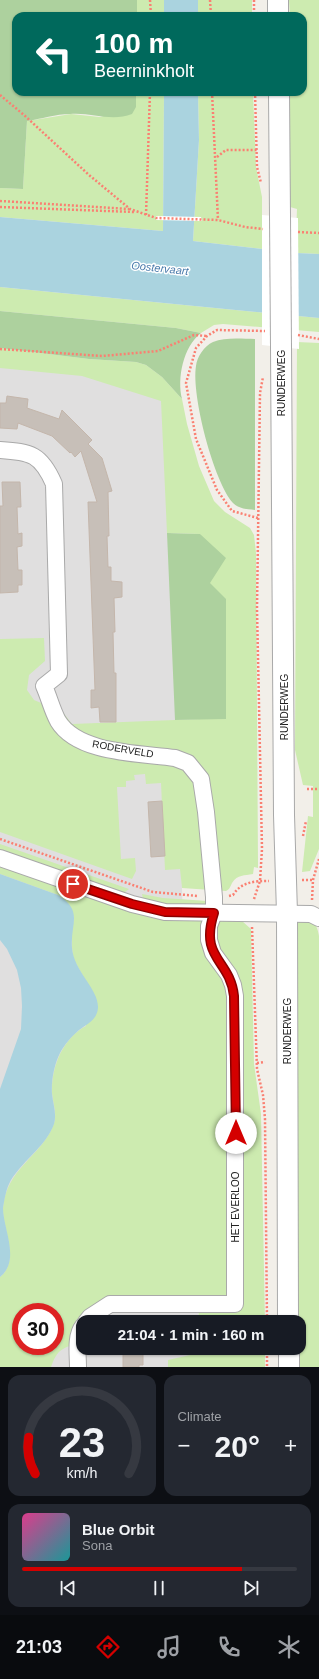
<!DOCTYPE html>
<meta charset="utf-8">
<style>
body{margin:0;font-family:Helvetica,sans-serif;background:#242831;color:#f1f3f6;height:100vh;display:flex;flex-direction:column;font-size:15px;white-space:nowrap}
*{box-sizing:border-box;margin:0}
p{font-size:13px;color:#9ea1a6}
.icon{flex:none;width:22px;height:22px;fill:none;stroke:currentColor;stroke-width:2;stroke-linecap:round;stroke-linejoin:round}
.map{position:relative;height:1367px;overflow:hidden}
.panel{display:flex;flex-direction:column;gap:8px;padding:8px;background:#0d0f14;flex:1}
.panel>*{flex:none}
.hud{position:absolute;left:12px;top:12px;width:295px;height:84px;border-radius:12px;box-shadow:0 1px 3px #0004;background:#00695c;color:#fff;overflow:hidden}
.speed{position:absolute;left:12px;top:1303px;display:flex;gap:8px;font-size:20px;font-weight:700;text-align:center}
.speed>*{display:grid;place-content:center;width:52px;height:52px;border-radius:50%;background:#171b24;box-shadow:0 1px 3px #0004;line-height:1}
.speed .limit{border:6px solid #d22;background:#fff;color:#111}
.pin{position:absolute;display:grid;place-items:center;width:34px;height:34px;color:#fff;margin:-17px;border:2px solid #fff;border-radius:50%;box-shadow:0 1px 4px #0007}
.me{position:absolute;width:44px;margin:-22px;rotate:0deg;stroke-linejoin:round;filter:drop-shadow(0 0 3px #0008)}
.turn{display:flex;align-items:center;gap:14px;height:84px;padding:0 16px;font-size:18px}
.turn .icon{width:52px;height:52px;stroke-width:2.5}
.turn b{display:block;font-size:28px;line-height:34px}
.big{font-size:30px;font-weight:600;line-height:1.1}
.panel .widget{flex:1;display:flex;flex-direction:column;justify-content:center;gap:6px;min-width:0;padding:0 14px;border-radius:12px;background:#242831}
.panel .dial{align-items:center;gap:0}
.dial svg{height:104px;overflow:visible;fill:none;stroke:#363941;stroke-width:7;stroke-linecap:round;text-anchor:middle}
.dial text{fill:#f1f3f6;stroke:none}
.song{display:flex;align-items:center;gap:12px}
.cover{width:48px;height:48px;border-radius:6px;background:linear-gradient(135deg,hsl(330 70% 55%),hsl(180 70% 35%))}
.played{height:4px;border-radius:2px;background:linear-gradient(90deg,#d40000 80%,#363941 80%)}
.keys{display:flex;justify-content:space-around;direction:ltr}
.heat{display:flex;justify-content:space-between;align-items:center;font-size:22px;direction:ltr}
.panel .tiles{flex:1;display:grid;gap:8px;grid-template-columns:1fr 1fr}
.widget:last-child{grid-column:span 2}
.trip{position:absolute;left:76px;top:1315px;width:230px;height:40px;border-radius:12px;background:#171b24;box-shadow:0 1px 3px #0004;font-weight:600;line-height:40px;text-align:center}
.menu{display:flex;height:64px;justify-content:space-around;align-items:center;background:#090b0e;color:#9ea1a6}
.menu .icon{width:28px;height:28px}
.menu .selected{color:#d40000}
.menu b{font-size:18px;color:#f1f3f6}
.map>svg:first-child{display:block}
.residential{fill:#e0dfdf;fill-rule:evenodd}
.grass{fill:#cdebb0;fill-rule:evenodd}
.forest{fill:#add19e}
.water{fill:#aad3df}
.pier{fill:#fff}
.building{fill:#c7bfb8;stroke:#c4b6ab}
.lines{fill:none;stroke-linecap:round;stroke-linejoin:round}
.minor-casing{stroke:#a9a9a9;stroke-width:18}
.tertiary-casing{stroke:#a9a9a9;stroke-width:22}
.path{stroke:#fa8072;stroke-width:2.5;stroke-dasharray:2 2;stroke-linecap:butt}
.minor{stroke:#fff;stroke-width:16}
.tertiary{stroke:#fff;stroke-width:20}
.tertiary-bridge-casing{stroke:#a9a9a9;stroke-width:22;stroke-linecap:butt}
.tertiary-bridge{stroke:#fff;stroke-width:20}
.route-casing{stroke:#8a0000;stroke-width:10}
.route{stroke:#d40000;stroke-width:7}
.labels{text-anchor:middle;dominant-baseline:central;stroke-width:3;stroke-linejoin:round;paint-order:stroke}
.street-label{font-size:10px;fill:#222;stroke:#fff}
.water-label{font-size:11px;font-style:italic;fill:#4a7aab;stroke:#fff}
</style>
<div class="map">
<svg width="319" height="1367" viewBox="0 0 319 1367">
<rect width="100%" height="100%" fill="#f2efe9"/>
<!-- residential -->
<path class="residential" d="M0,358L69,365L167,401L183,920L199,1322H83V1348H199L200,1367H0ZM21,1312H55V1346H21Z"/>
<!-- grass -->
<g class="grass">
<rect x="137" y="0" width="27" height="16"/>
<rect x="198" y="0" width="54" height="16"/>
<path d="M289,0H319V254L297,253L193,241L199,140L198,92H253L256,167L262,197V229L296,233L297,209L290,207V92H303V16H290Z"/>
<path d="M136,92H164L163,231L0,217V188L23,189L27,121L71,114L100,117L136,107Z"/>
<path d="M0,287L319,318V332L223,324L214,325L201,333L176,328L0,311Z"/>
<path d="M297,342L319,343V849L310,871L302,872L308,816L313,817V786L303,785L295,750Z"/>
<path d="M0,348L89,359L136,362L146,365L162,377L182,399L187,424L199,466L214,501L225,512L250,528L254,535L256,553L258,864V868L254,867L253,874C244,876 238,874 232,883C230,887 230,889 226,891L182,888L180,869L165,870L161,783L146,784L145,774L134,775L135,780L126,781V787H117L121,859L135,858L136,871L132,879L0,832V639L44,638L45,661L29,675L27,690L34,700L46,705L58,730L140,750L74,732L55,702L72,724L226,718L210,583L200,534L167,533L161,401L82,376L0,368Z"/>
<path d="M0,844L129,889L125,892L121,893L0,850Z"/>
<path d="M0,865L151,918L242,921L251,929L254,1064L261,1114L265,1322H199L198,1299L89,1310L76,1320L72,1345C58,1350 56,1354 51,1367H0V1277C21,1260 2,1229 3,1208C6,1169 41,1156 53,1126C58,1115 53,1104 52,1093C51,1067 63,1038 86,1026L83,976L73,958L72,947V932L74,917L58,895L0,874ZM21,1312H55V1346H21Z"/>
<path d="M142,894L163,898L208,901V907L156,904L143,899Z"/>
<path d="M297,915C310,919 317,921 319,936V1367H298L299,1322H297Z"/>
<path d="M199,1348H265V1367H168V1360L199,1353Z"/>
</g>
<!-- forest -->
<g class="forest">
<path d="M0,0H137V16H16V92H136V107L132,114C111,122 91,112 70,114C56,114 41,119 27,121L23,189L0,188Z"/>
<path d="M0,311L176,328L201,333C183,347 177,378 182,399L162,377L146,365L136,362L89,359L0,348Z"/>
<path d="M255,339V510C247,509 239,509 233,503C214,482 191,395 196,366C197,357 204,346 213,342C225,337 242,339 255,339Z"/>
<path d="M167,533L200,534L226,558L210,583L226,599V719L175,720Z"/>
</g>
<!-- water -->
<g class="water">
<rect x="164" y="0" width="34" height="16"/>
<path d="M164,92H198L199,140L193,241L297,253L319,254V318L0,287V217L163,231Z"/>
<path d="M0,874L58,895C84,911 70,924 72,948C74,972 99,989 98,1008C97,1020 87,1024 79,1030C72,1036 64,1045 60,1053C54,1065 51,1081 52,1094C53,1104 57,1114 54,1124C46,1147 19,1163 9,1184C6,1190 4,1201 3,1208C3,1229 21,1260 0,1277V1089L21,1029L22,1006L21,988L17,970L7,949L0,940Z"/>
</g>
<!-- pier -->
<g class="pier">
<path d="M262,215L298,218L299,349L262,345Z"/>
<path d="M156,216L201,217L202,221L156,220Z"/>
</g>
<!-- building -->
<g class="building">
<path d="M7,396L28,399L27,408L59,419L62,410L92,440L88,444L102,458L112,491L108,492L109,536H107L108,567H111V581L122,582V597L114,598L115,632H113L114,673H116V722H100L99,707L91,708V690H95L88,502H97L81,451L75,457L71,452L70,453L52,436L18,423L17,429L0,428V403H6Z"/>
<path d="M2,482H20L21,507H17L18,534L22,533V546L17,547L18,570H22V585H18V592L0,593V506H3Z"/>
<path d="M162,801L165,856L151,857L148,802Z"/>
<path d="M123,1348H143V1365H139V1367H123Z"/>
</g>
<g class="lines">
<!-- minor casing -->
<g class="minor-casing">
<g id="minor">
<path d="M0,450C31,452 41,454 54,484L59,674L44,686C49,697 52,710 58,721C78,754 140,753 175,758L188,763L201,779L206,812L214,897V913L209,926V940L213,953L229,975L233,985L235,996V1304H110L90,1317L86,1322"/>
<path d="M0,858L132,904L165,912L311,914L319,918"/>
<path d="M78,1367C78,1355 75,1336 83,1326"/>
</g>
</g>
<!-- tertiary casing -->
<g class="tertiary-casing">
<g id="tertiary">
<path d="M278,0V16"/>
<path d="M279,92L280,216"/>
<path d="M281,347L284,815L287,913L288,1322"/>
<path d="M289,1348V1367"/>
</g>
</g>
<!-- path -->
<g class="path">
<path d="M150,0L151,16"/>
<path d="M210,0L211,16"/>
<path d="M254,0V16"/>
<path d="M212,92L218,220"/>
<path d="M255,92L257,167L261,183"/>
<path d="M0,95L24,115L89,175L130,209L156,218L218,220L245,227L263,229"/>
<path d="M217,157L226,150H257"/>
<path d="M0,201L129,209"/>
<path d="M0,207L134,212"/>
<path d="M146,215L150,92"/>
<path d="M298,232L319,233"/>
<path d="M298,335L319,339"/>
<path d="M0,349L102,356L158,351L194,335L207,336"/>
<path d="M258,518L232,511L217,490L196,439L186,383L196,348L207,336L217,330L265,331"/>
<path d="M307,789H319"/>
<path d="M303,836L306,821"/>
<path d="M0,839L153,892L198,896"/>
<path d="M302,880H313"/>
<path d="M229,896L233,895C241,882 254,881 269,881"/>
<path d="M254,899L260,881L262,849L257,609L260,393L263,377"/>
<path d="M312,900L313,880L319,859"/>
<path d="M252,927L257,1069L263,1095L265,1119L267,1322"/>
<path d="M257,1063L265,1062"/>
<path d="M267,1348V1367"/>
</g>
<!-- minor -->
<use href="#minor" class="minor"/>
<!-- tertiary -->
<use href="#tertiary" class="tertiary"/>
<!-- tertiary-bridge casing -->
<g class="tertiary-bridge-casing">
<path id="tertiary-bridge" d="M280,216L281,347"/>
</g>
<!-- tertiary-bridge -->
<use href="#tertiary-bridge" class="tertiary-bridge"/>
</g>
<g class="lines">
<!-- route casing -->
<g class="route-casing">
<path id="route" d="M73,884L132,904L165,912L214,913C199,959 230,959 234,996L236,1133"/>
</g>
<!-- route -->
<use href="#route" class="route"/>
</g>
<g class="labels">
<!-- street labels -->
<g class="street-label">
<text transform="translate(281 383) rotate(-90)">RUNDERWEG</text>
<text transform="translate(284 707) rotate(-90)">RUNDERWEG</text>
<text transform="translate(123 749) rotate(10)">RODERVELD</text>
<text transform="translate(287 1031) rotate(-90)">RUNDERWEG</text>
<text transform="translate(235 1207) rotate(-90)">HET EVERLOO</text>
</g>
<!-- water labels -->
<g class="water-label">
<text transform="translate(160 268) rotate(6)">Oostervaart</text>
</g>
</g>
</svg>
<div class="speed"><div class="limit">30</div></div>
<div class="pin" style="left:73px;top:884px;background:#d93025"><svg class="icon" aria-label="arrive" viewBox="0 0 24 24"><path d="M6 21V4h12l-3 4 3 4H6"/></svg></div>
<svg class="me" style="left:236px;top:1133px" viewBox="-20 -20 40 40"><circle r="19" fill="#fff"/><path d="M0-13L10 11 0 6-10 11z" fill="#d40000"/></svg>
<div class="trip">21:04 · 1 min · 160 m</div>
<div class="hud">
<div class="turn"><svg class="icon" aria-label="left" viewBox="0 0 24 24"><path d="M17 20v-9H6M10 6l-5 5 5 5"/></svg><div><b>100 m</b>Beerninkholt</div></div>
</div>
</div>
<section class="panel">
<div class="tiles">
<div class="widget dial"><svg viewBox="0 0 100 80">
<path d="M14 69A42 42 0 1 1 86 69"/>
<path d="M14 69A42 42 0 0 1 9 41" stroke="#d40000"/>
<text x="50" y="56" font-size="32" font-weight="700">23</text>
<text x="50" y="72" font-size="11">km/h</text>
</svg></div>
<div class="widget"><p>Climate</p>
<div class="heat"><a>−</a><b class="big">20°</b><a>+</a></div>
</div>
<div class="widget">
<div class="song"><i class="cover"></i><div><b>Blue Orbit</b><p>Sona</p></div></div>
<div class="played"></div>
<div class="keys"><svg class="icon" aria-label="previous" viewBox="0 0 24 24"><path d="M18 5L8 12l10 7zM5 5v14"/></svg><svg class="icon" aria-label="pause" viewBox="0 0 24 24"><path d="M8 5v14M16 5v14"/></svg><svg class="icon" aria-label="next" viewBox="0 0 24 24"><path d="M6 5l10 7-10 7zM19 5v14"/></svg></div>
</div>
</div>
</section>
<nav class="menu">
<b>21:03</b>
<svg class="icon selected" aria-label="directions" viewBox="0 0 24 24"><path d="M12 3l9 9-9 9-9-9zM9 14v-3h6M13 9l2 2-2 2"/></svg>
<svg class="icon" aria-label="music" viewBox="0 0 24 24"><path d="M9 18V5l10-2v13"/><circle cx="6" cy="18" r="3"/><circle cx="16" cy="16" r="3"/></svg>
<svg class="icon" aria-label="phone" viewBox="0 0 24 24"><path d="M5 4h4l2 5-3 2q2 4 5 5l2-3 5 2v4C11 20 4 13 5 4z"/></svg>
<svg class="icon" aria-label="climate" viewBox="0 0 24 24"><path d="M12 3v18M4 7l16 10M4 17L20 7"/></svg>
</nav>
